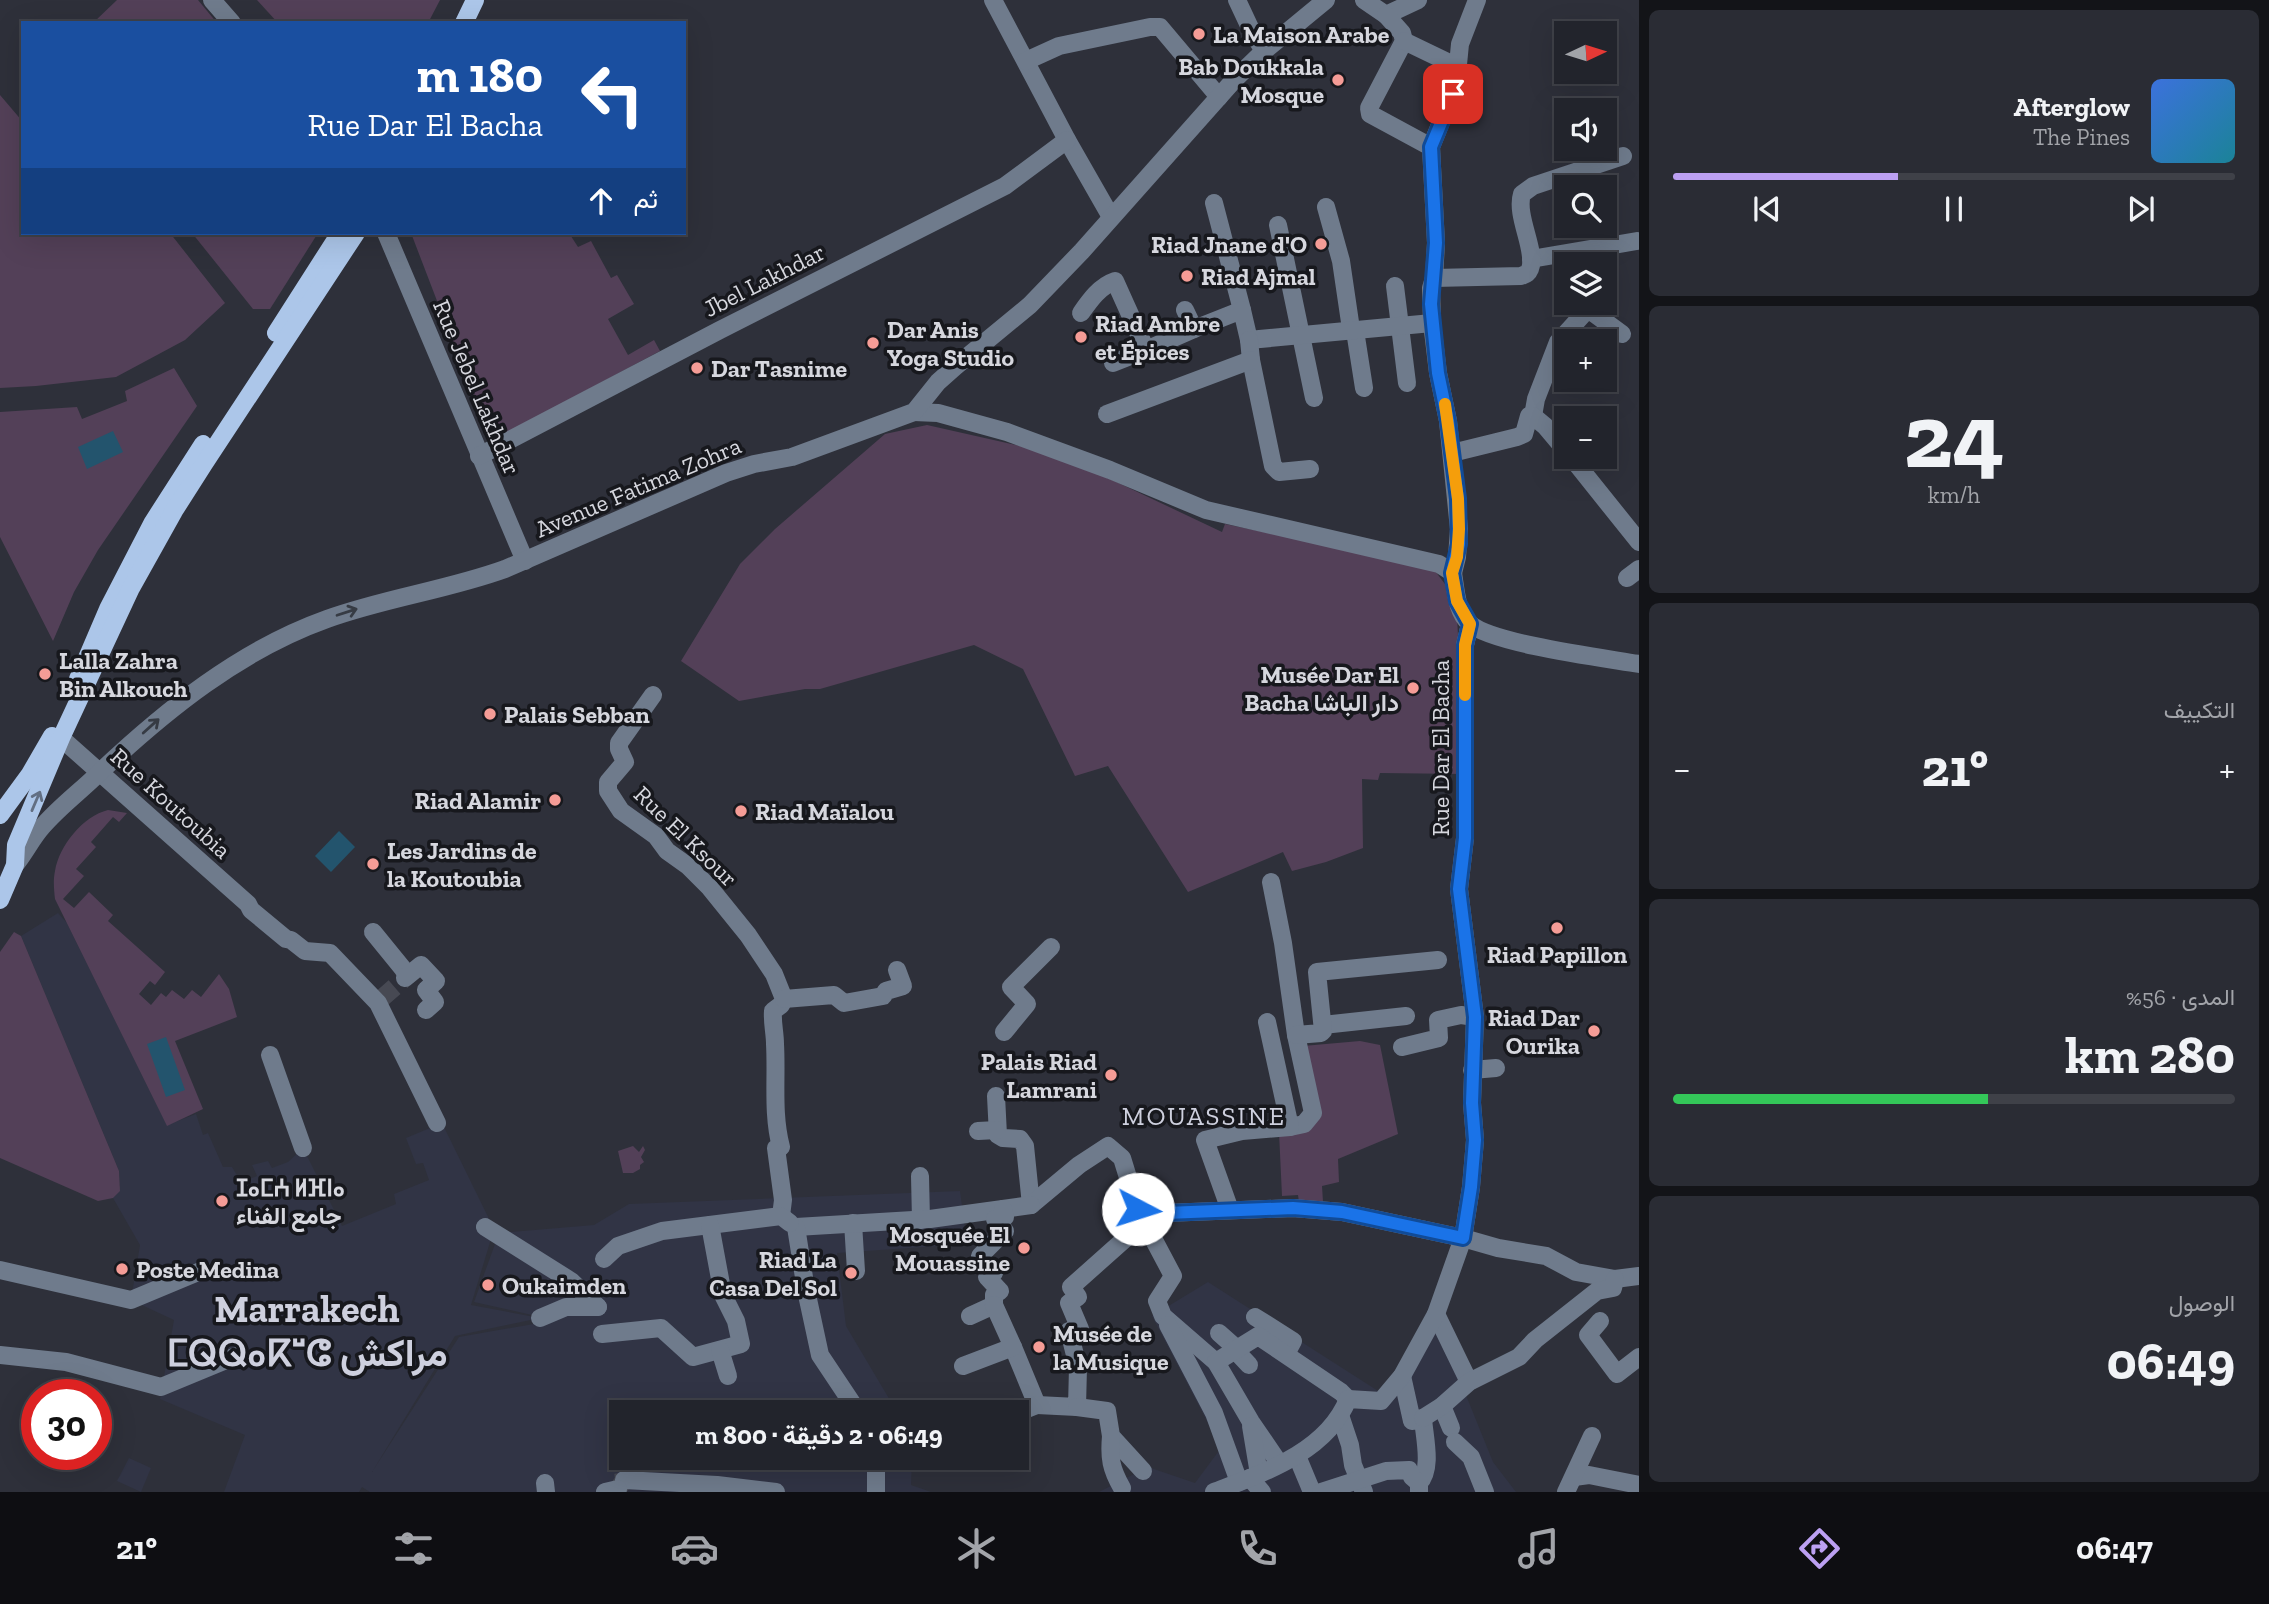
<!DOCTYPE html>
<html lang="ar">
<meta charset="utf-8">
<style>
body{margin:0;font-family:"Zilla Slab",Vazirmatn,"Noto Sans Tifinagh",serif;background:#2a2c34;color:#f1f3f6;direction:rtl;height:100vh;display:flex;flex-direction:column;font-size:26px;white-space:nowrap}
*{box-sizing:border-box;margin:0}
p{font-size:23px;color:#a2a4a9}
.icon{flex:none;width:38px;height:38px;fill:none;stroke:currentColor;stroke-width:2;stroke-linecap:round;stroke-linejoin:round}
.map{position:relative;flex:1;overflow:hidden;direction:ltr}
.drawer{display:flex;flex-direction:column;gap:10px;padding:10px;background:#131418;width:630px}
.drawer>*{flex:none}
.guide{position:absolute;left:21px;top:21px;width:665px;height:214px;border-radius:0px;box-shadow:0 7px 28px #0002,0 0 0 2px #3f4148;direction:rtl;background:#1a4fa0;color:#fff;overflow:hidden}
.needle{width:46px;rotate:86deg}
.controls{position:absolute;left:1554px;top:21px;display:grid;gap:14px}
.controls a{display:grid;place-items:center;width:63px;height:63px;border-radius:0px;background:#22242c;box-shadow:0 7px 28px #0002,0 0 0 2px #3f4148;font-size:35px}
.speed{position:absolute;left:21px;top:1379px;display:flex;gap:14px;font-size:35px;font-weight:700;text-align:center}
.speed>*{display:grid;place-content:center;width:91px;height:91px;border-radius:50%;background:#22242c;box-shadow:0 7px 28px #0002,0 0 0 2px #3f4148;line-height:1}
.speed .limit{border:10px solid #d22;background:#fff;color:#111}
.pin{position:absolute;display:grid;place-items:center;width:60px;height:60px;color:#fff;margin:-30px;border-radius:14px;box-shadow:0 4px 10px #0006}
.me{position:absolute;width:77px;margin:-38px;rotate:95deg;stroke-linejoin:round;filter:drop-shadow(0 0 5px #0008)}
.turn{display:flex;align-items:center;gap:24px;height:147px;padding:0 28px;font-size:32px}
.turn .icon{width:91px;height:91px;stroke-width:2.5}
.turn b{display:block;font-size:49px;line-height:60px}
.then{display:flex;align-items:center;height:66px;padding:0 28px;background:#0003;gap:14px;font-size:26px}
.big{font-size:52px;font-weight:700;line-height:1.1}
.drawer .widget{flex:1;display:flex;flex-direction:column;justify-content:center;gap:10px;min-width:0;padding:0 24px;border-radius:10px;background:#2a2c34}
.drawer .dial{align-items:center;gap:0}
.dial b{font-size:91px;line-height:1}
.song{display:flex;align-items:center;gap:21px}
.cover{width:84px;height:84px;border-radius:10px;background:linear-gradient(135deg,hsl(220 70% 55%),hsl(190 70% 35%))}
.played{height:7px;border-radius:4px;background:linear-gradient(90deg,#bca0f2 40%,#3f4148 40%)}
.keys{display:flex;justify-content:space-around;direction:ltr}
.heat{display:flex;justify-content:space-between;align-items:center;font-size:38px;direction:ltr}
.charge{height:10px;border-radius:5px;background:linear-gradient(90deg,#34c759 56%,#3f4148 0)}
.trip{position:absolute;left:609px;top:1400px;width:420px;height:70px;border-radius:0px;background:#22242c;box-shadow:0 7px 28px #0002,0 0 0 2px #3f4148;font-weight:700;line-height:70px;text-align:center;direction:rtl}
.dock{display:flex;height:112px;justify-content:space-around;align-items:center;background:#0e0e12;color:#a2a4a9}
.dock .icon{width:49px;height:49px}
.dock .selected{color:#bca0f2}
.dock b{font-size:32px;color:#f1f3f6}
main{display:flex;flex:1;min-height:0}
.map>svg:first-child{display:block}
.built{fill:#313445}
.green{fill:#534058}
.water{fill:#23546d}
.lines{fill:none;stroke-linecap:round;stroke-linejoin:round}
.minor-tunnel{stroke:#474953;stroke-width:18;stroke-dasharray:18 9;stroke-linecap:butt}
.minor{stroke:#6f7b8c;stroke-width:18}
.major{stroke:#acc6e9;stroke-width:18}
.oneway{stroke:#363b44}
.oneway2{stroke:#626f83}
.route-casing{stroke:#114b97;stroke-width:18}
.route{stroke:#1a73e8;stroke-width:12}
.slow{stroke:#f59e0b;stroke-width:12}
.poi-dot{fill:#f59c96;stroke:#17181d;stroke-width:2.5}
.labels{text-anchor:middle;dominant-baseline:central;stroke-width:7;stroke-linejoin:round;paint-order:stroke}
.poi-label{font-size:24px;font-weight:bold;fill:#d6d7de;stroke:#17181d;text-anchor:start}
.street-label{font-size:24px;fill:#d6d7de;stroke:#17181d}
.neighbourhood-label{font-size:26px;letter-spacing:2px;fill:#ced0de;stroke:#17181d}
.town-label{font-size:38px;font-weight:bold;fill:#ced0de;stroke:#17181d}
</style>
<main>
<section class="drawer">
<div class="widget">
<div class="song"><i class="cover"></i><div><b>Afterglow</b><p>The Pines</p></div></div>
<div class="played"></div>
<div class="keys"><svg class="icon" aria-label="previous" viewBox="0 0 24 24"><path d="M18 5L8 12l10 7zM5 5v14"/></svg><svg class="icon" aria-label="pause" viewBox="0 0 24 24"><path d="M8 5v14M16 5v14"/></svg><svg class="icon" aria-label="next" viewBox="0 0 24 24"><path d="M6 5l10 7-10 7zM19 5v14"/></svg></div>
</div>
<div class="widget dial"><b>24</b><p>km/h</p></div>
<div class="widget"><p>التكييف</p>
<div class="heat"><a>−</a><b class="big">21°</b><a>+</a></div>
</div>
<div class="widget"><p>المدى · 56%</p><b class="big">280 km</b><div class="charge"></div></div>
<div class="widget"><p>الوصول</p><b class="big">06:49</b></div>
</section>
<div class="map">
<svg width="1639" height="1492" viewBox="0 0 1639 1492">
<rect width="100%" height="100%" fill="#2e303a"/>
<!-- built -->
<g class="built">
<path d="M58,913L67,923L167,1125L196,1114L203,1135L208,1133L223,1167H232L241,1182L257,1176L252,1165L268,1161L272,1168L288,1162L303,1148L342,1226L396,1204L394,1194L429,1180L423,1163L416,1164L406,1138L442,1123L494,1229L471,1305L540,1318L455,1336L372,1472L459,1337L545,1322L539,1313L532,1315L474,1302L499,1233L594,1225L629,1204L960,1191L967,1244L837,1253L846,1326L897,1412H621V1458H912L911,1485L931,1492H370L362,1487L359,1492H224L245,1435L160,1399L174,1320L131,1300L140,1245L113,1198L120,1190L119,1171L21,936Z"/>
<path d="M1208,1282L1386,1396L1436,1321L1493,1462L1516,1492H1099L1148,1467L1195,1483L1221,1448L1152,1316Z"/>
<path d="M129,1458L151,1468L141,1492L117,1481Z"/>
</g>
<!-- green -->
<g class="green">
<path d="M117,0H198L217,23H93Z"/>
<path d="M257,0H440L428,23H278Z"/>
<path d="M0,95L23,122V233H170L225,303L185,340L116,377L36,386L0,388Z"/>
<path d="M192,233H318L270,309H253Z"/>
<path d="M411,233H569L578,247L591,241L611,278L617,275L634,304L608,319L628,355L654,340L660,351L503,435L491,434L485,426Z"/>
<path d="M174,368L197,406L98,550L74,592L53,641L0,537V412L77,407L82,419L127,401L125,391Z"/>
<path d="M927,425L1034,449L1108,478L1222,532L1225,524L1432,567L1448,588L1457,616L1465,774L1380,773L1378,780L1362,779L1363,848L1326,862L1292,871L1283,852L1188,892L1108,766L1075,776L1023,669L974,645L820,689H805L739,701L681,661L740,564L775,529L885,434Z"/>
<path d="M108,810L127,813L119,822L113,817L91,842L96,847L76,869L84,876L63,899L74,908L89,892L113,915L108,921L165,972L155,985L150,981L139,994L151,1005L161,993L166,997L172,990L184,999L192,990L201,997L219,974L229,989L237,1017L175,1041L203,1109L167,1126L55,899C54,890 53,880 55,871C59,846 83,816 108,810Z"/>
<path d="M14,932L21,936L119,1171L120,1191L113,1198L98,1201L0,1158V952Z"/>
<path d="M1360,1041L1380,1045L1398,1134L1338,1159L1339,1182L1322,1186L1323,1202H1299L1298,1195L1282,1196L1279,1132L1307,1125L1303,1046Z"/>
<path d="M633,1146L639,1152L643,1146L645,1150L641,1157L644,1162L640,1165V1169L633,1173H623L618,1151Z"/>
</g>
<!-- water -->
<g class="water">
<path d="M113,431L123,452L87,469L78,447Z"/>
<path d="M339,831L355,847L331,872L315,856Z"/>
<path d="M166,1037L185,1090L166,1097L147,1044Z"/>
</g>
<g class="lines">
<!-- minor-tunnel -->
<g class="minor-tunnel">
<path d="M381,999L405,978"/>
<path d="M618,1489L624,1480L622,1458"/>
</g>
<!-- minor -->
<g class="minor">
<path d="M212,0L232,23"/>
<path d="M993,0L1067,140L1111,217"/>
<path d="M1237,0L1252,32L1264,51"/>
<path d="M1364,0L1386,15L1418,0"/>
<path d="M1386,15L1402,33L1404,41L1369,108L1370,114L1431,147"/>
<path d="M1404,41L1458,67"/>
<path d="M1026,61L1059,46L1150,27H1160L1219,97"/>
<path d="M1214,203L1242,310"/>
<path d="M1326,207L1341,261L1351,329L1356,337L1364,388"/>
<path d="M1278,225L1314,398"/>
<path d="M386,233L525,561"/>
<path d="M1531,259L1637,241"/>
<path d="M1434,278L1521,276C1526,274 1528,274 1530,269C1537,251 1515,216 1522,194L1533,186L1623,156"/>
<path d="M1395,286L1407,383"/>
<path d="M1185,310L1194,329L1242,310L1249,340L1432,323"/>
<path d="M1081,313C1090,300 1100,286 1115,281L1146,350L1194,329"/>
<path d="M1249,340L1251,360L1273,466L1279,472L1310,469"/>
<path d="M1113,363L1146,350"/>
<path d="M914,412L938,413L1007,432L1110,470L1206,510L1439,564L1453,573C1456,590 1456,612 1470,624C1494,644 1604,658 1639,664"/>
<path d="M1107,414L1251,360"/>
<path d="M1533,416L1536,399L1558,342L1588,309L1622,334"/>
<path d="M1452,453L1517,437L1524,434L1529,416H1533L1545,426L1566,451"/>
<path d="M479,456L720,330L1005,186L1067,140"/>
<path d="M1571,457L1639,542"/>
<path d="M1453,573L1457,557L1459,529L1448,421L1438,373L1432,323L1431,288L1434,278L1436,243L1431,147L1456,85L1460,44L1477,0"/>
<path d="M1627,578L1639,569"/>
<path d="M653,695L619,743V749L625,762L608,782V791L621,811L656,836L667,851L688,866L710,888L748,935L774,974L784,999L781,1005L773,1011C772,1022 775,1033 775,1044C777,1078 772,1113 781,1147L776,1148L783,1200L781,1216"/>
<path d="M61,738L248,904L251,910L286,939L291,940L305,951L330,953L378,1003L437,1123"/>
<path d="M15,865C25,853 32,838 42,827C60,806 81,791 100,772C166,710 240,650 327,619C385,598 447,590 505,569L726,473L754,464L792,457L914,412L938,382L956,366L1030,305L1082,251L1234,80L1264,51L1326,0"/>
<path d="M1271,882L1283,943L1296,1035L1313,1113L1304,1124L1290,1127"/>
<path d="M373,932L408,975"/>
<path d="M405,978L421,965L436,981L426,990L435,1002L426,1010"/>
<path d="M784,999L834,995L844,1003L883,996L886,991L903,986L897,970"/>
<path d="M1323,1025L1406,1016"/>
<path d="M1004,1032L1027,1004L1011,987L1051,947"/>
<path d="M1296,1035L1321,1033L1323,1031L1317,972L1438,960"/>
<path d="M1402,1047L1439,1038L1438,1020L1461,1015L1475,1017"/>
<path d="M270,1055L303,1148"/>
<path d="M1472,1070L1496,1068"/>
<path d="M996,1096L998,1135L1003,1138L1020,1139L1025,1146L1031,1205"/>
<path d="M978,1131L997,1130"/>
<path d="M920,1176L921,1220"/>
<path d="M1031,1205L1079,1165L1108,1146L1122,1158L1138,1210L1173,1276L1157,1301L1163,1316L1216,1362L1251,1422L1279,1463"/>
<path d="M1230,1210L1205,1140L1242,1131L1290,1127L1267,1022"/>
<path d="M1141,1214L1293,1208L1342,1212L1463,1238L1498,1248L1546,1256L1576,1272L1615,1279L1639,1276"/>
<path d="M853,1223L856,1271"/>
<path d="M485,1227L571,1281L598,1307"/>
<path d="M796,1227L930,1219L1031,1205"/>
<path d="M796,1227L806,1290L820,1355L858,1412"/>
<path d="M604,1259L618,1246L662,1231L781,1216L790,1223"/>
<path d="M0,1270L131,1300L203,1270"/>
<path d="M1436,1314L1469,1382"/>
<path d="M970,1316L994,1305V1295L1000,1291L987,1277L994,1273L980,1256L1005,1231L995,1219L1005,1217L1003,1209"/>
<path d="M1255,1317L1293,1341L1286,1354"/>
<path d="M540,1318L566,1307H598"/>
<path d="M1600,1321L1588,1335L1617,1374L1639,1357"/>
<path d="M1168,1325L1214,1413L1239,1482"/>
<path d="M1219,1333L1237,1349"/>
<path d="M602,1334L661,1328L693,1357L741,1344L736,1321L723,1295L710,1225"/>
<path d="M1013,1347L1037,1405L1017,1413"/>
<path d="M720,1350L728,1376"/>
<path d="M1235,1350L1249,1365"/>
<path d="M0,1355L66,1362L161,1387L236,1356"/>
<path d="M1216,1362L1258,1336L1341,1392L1348,1399"/>
<path d="M963,1366L1013,1347L994,1305"/>
<path d="M1402,1376L1412,1421L1423,1418C1424,1436 1433,1469 1419,1483V1492"/>
<path d="M1037,1405L1077,1407L1078,1367L1069,1331L1080,1329L1069,1303L1078,1297L1071,1287L1144,1222"/>
<path d="M1442,1406L1451,1428"/>
<path d="M1077,1407L1107,1411L1111,1436L1143,1471"/>
<path d="M618,1417L620,1442"/>
<path d="M1341,1418L1350,1445L1353,1465L1364,1492"/>
<path d="M1423,1418L1442,1406L1469,1382L1519,1357L1535,1340L1597,1291L1613,1288L1615,1279"/>
<path d="M1251,1426L1259,1474"/>
<path d="M1111,1436C1109,1458 1111,1469 1122,1488"/>
<path d="M1455,1442L1471,1457L1485,1492"/>
<path d="M1297,1456L1312,1492"/>
<path d="M1574,1477L1589,1475L1639,1485"/>
<path d="M1250,1478L1262,1492"/>
<path d="M624,1480L717,1485L776,1492"/>
<path d="M545,1483L546,1492"/>
<path d="M605,1492L618,1489"/>
<path d="M876,1492V1458"/>
<path d="M1214,1492C1263,1473 1327,1452 1348,1399L1381,1401L1402,1376L1436,1314L1463,1238L1471,1187L1475,1140L1472,1103L1475,1017L1459,889L1465,838V645L1470,624"/>
<path d="M1321,1492L1386,1471L1409,1470L1412,1477L1419,1483"/>
<path d="M1566,1492L1592,1436"/>
</g>
<!-- major -->
<g class="major">
<path d="M464,23L475,0"/>
<path d="M276,333L340,233"/>
<path d="M78,679L108,609L153,522L203,444"/>
<path d="M0,815L30,774L52,736"/>
<path d="M0,900L15,865L16,845L61,738L131,588L174,511L204,464L356,233"/>
</g>
</g>
<!-- one-way arrows -->
<defs><path id="oneway-shaft" d="M-6 0H5M1.5-3L5.5 0L1.5 3" fill="none" stroke-width="1.6" stroke-linecap="round" stroke-linejoin="round" transform="scale(1.75)"/></defs>
<g class="oneway">
<use href="#oneway-shaft" transform="translate(347 612) rotate(-18)"/>
<use href="#oneway-shaft" transform="translate(151 726) rotate(-42)"/>
</g>
<use class="oneway2" href="#oneway-shaft" transform="translate(36 801) rotate(-67)"/>
<g class="lines">
<!-- route casing -->
<g class="route-casing">
<path id="route" d="M1138,1209L1141,1214L1293,1208L1342,1212L1463,1238L1471,1187L1475,1140L1472,1103L1475,1017L1459,889L1465,838V645L1470,624L1457,601L1452,573L1459,544L1458,499L1448,421L1438,373L1431,304L1436,243L1431,147L1453,94"/>
</g>
<!-- route -->
<use href="#route" class="route"/>
<!-- slow -->
<path class="slow" d="M1445,404L1458,499L1459,529L1457,557L1452,573L1457,601L1470,624L1465,645V695"/>
</g>
<!-- markers -->
<g class="poi-dot">
<circle cx="1199" cy="34" r="7"/>
<circle cx="1338" cy="80" r="7"/>
<circle cx="1321" cy="244" r="7"/>
<circle cx="1187" cy="276" r="7"/>
<circle cx="1081" cy="337" r="7"/>
<circle cx="873" cy="343" r="7"/>
<circle cx="697" cy="368" r="7"/>
<circle cx="45" cy="674" r="7"/>
<circle cx="1413" cy="688" r="7"/>
<circle cx="490" cy="714" r="7"/>
<circle cx="555" cy="800" r="7"/>
<circle cx="741" cy="811" r="7"/>
<circle cx="373" cy="864" r="7"/>
<circle cx="1557" cy="928" r="7"/>
<circle cx="1594" cy="1031" r="7"/>
<circle cx="1111" cy="1075" r="7"/>
<circle cx="222" cy="1201" r="7"/>
<circle cx="1024" cy="1248" r="7"/>
<circle cx="122" cy="1269" r="7"/>
<circle cx="851" cy="1273" r="7"/>
<circle cx="488" cy="1285" r="7"/>
<circle cx="1039" cy="1347" r="7"/>
</g>
<g class="labels">
<!-- poi labels -->
<g class="poi-label">
<text x="1213" y="34">La Maison Arabe</text>
<text x="1324" y="66" text-anchor="end">Bab Doukkala<tspan x="1324" dy="28">Mosque</tspan></text>
<text x="1307" y="244" text-anchor="end">Riad Jnane d'O</text>
<text x="1201" y="276">Riad Ajmal</text>
<text x="1095" y="323">Riad Ambre<tspan x="1095" dy="28">et Épices</tspan></text>
<text x="887" y="329">Dar Anis<tspan x="887" dy="28">Yoga Studio</tspan></text>
<text x="711" y="368">Dar Tasnime</text>
<text x="59" y="660">Lalla Zahra<tspan x="59" dy="28">Bin Alkouch</tspan></text>
<text x="1399" y="674" text-anchor="end">Musée Dar El<tspan x="1399" dy="28">Bacha دار الباشا</tspan></text>
<text x="504" y="714">Palais Sebban</text>
<text x="541" y="800" text-anchor="end">Riad Alamir</text>
<text x="755" y="811">Riad Maïalou</text>
<text x="387" y="850">Les Jardins de<tspan x="387" dy="28">la Koutoubia</tspan></text>
<text x="1557" y="954" text-anchor="middle">Riad Papillon</text>
<text x="1580" y="1017" text-anchor="end">Riad Dar<tspan x="1580" dy="28">Ourika</tspan></text>
<text x="1097" y="1061" text-anchor="end">Palais Riad<tspan x="1097" dy="28">Lamrani</tspan></text>
<text x="236" y="1187">ⵊⴰⵎⵄ ⵍⴼⵏⴰ<tspan x="236" dy="28">جامع الفناء</tspan></text>
<text x="1010" y="1234" text-anchor="end">Mosquée El<tspan x="1010" dy="28">Mouassine</tspan></text>
<text x="837" y="1259" text-anchor="end">Riad La<tspan x="837" dy="28">Casa Del Sol</tspan></text>
<text x="136" y="1269">Poste Medina</text>
<text x="502" y="1285">Oukaimden</text>
<text x="1053" y="1333">Musée de<tspan x="1053" dy="28">la Musique</tspan></text>
</g>
<!-- street labels -->
<g class="street-label">
<text transform="translate(764 280) rotate(-27)">Jbel Lakhdar</text>
<text transform="translate(477 387) rotate(67)">Rue Jebel Lakhdar</text>
<text transform="translate(638 487) rotate(-23)">Avenue Fatima Zohra</text>
<text transform="translate(1440 748) rotate(-90)">Rue Dar El Bacha</text>
<text transform="translate(171 803) rotate(42)">Rue Koutoubia</text>
<text transform="translate(686 836) rotate(44)">Rue El Ksour</text>
</g>
<!-- neighbourhood labels -->
<g class="neighbourhood-label">
<text x="1204" y="1116">MOUASSINE</text>
</g>
<!-- town labels -->
<g class="town-label">
<text x="307" y="1309">Marrakech<tspan x="307" dy="44">ⵎⵕⵕⴰⴽⵯⵛ مراكش</tspan></text>
</g>
</g>
</svg>
<div class="controls">
<a><svg class="needle" viewBox="-14 -14 28 28"><path d="M0-13l5 13h-10z" fill="#e53935"/><path d="M0 13l5-13h-10z" fill="#a2a4a9"/></svg></a>
<a><svg class="icon" aria-label="sound" viewBox="0 0 24 24"><path d="M4 9h4l5-4v14l-5-4H4zM17 9q2 3 0 6"/></svg></a>
<a><svg class="icon" aria-label="search" viewBox="0 0 24 24"><circle cx="10" cy="10" r="6"/><path d="M15 15l6 6"/></svg></a>
<a><svg class="icon" aria-label="layers" viewBox="0 0 24 24"><path d="M12 4l9 5-9 5-9-5zM3 14l9 5 9-5"/></svg></a>
<a>+</a>
<a>−</a>
</div>
<div class="speed"><div class="limit">30</div></div>
<div class="pin" style="left:1453px;top:94px;background:#d93025"><svg class="icon" aria-label="arrive" viewBox="0 0 24 24"><path d="M6 21V4h12l-3 4 3 4H6"/></svg></div>
<svg class="me" style="left:1138px;top:1209px" viewBox="-20 -20 40 40"><circle r="19" fill="#fff"/><path d="M0-13L10 11 0 6-10 11z" fill="#1a73e8"/></svg>
<div class="trip">06:49 · 2 دقيقة · 800 m</div>
<div class="guide">
<div class="turn"><svg class="icon" aria-label="left" viewBox="0 0 24 24"><path d="M17 20v-9H6M10 6l-5 5 5 5"/></svg><div><b>180 m</b>Rue Dar El Bacha</div></div>
<div class="then">ثم<svg class="icon" aria-label="ahead" viewBox="0 0 24 24"><path d="M12 20V5M6 11l6-6 6 6"/></svg></div>
</div>
</div>
</main>
<nav class="dock">
<b>06:47</b>
<svg class="icon selected" aria-label="directions" viewBox="0 0 24 24"><path d="M12 3l9 9-9 9-9-9zM9 14v-3h6M13 9l2 2-2 2"/></svg>
<svg class="icon" aria-label="music" viewBox="0 0 24 24"><path d="M9 18V5l10-2v13"/><circle cx="6" cy="18" r="3"/><circle cx="16" cy="16" r="3"/></svg>
<svg class="icon" aria-label="phone" viewBox="0 0 24 24"><path d="M5 4h4l2 5-3 2q2 4 5 5l2-3 5 2v4C11 20 4 13 5 4z"/></svg>
<svg class="icon" aria-label="climate" viewBox="0 0 24 24"><path d="M12 3v18M4 7l16 10M4 17L20 7"/></svg>
<svg class="icon" aria-label="car" viewBox="0 0 24 24"><path d="M5 17H2v-5l4-1 3-4h7l3 4 3 1v5h-3M9 17h6M6 11h13"/><circle cx="7" cy="17" r="2"/><circle cx="17" cy="17" r="2"/></svg>
<svg class="icon" aria-label="filters" viewBox="0 0 24 24"><path d="M4 7h16M4 17h16"/><circle cx="9" cy="7" r="2"/><circle cx="15" cy="17" r="2"/></svg>
<b>21°</b>
</nav>
